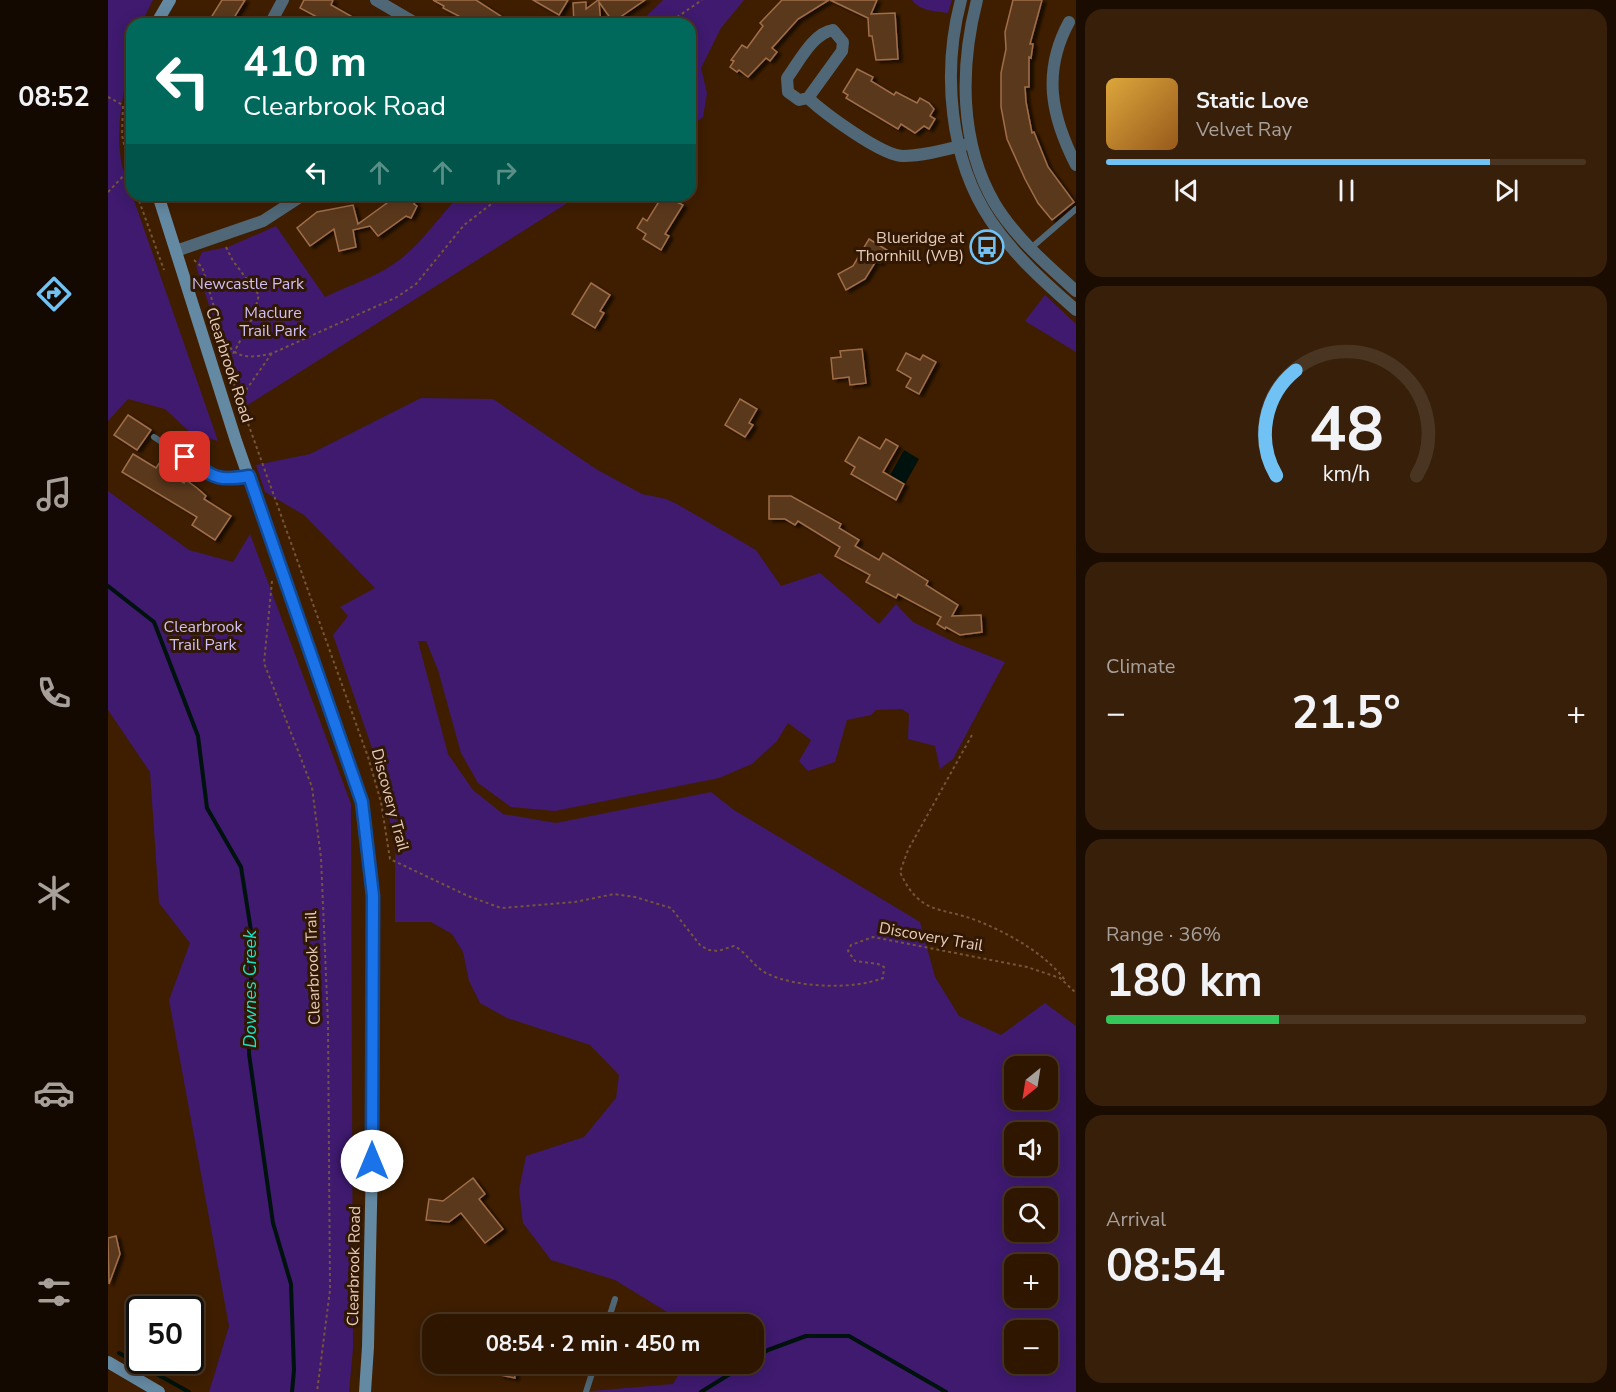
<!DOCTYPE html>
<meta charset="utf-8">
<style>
body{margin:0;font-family:"Nunito Sans",sans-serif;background:#371f0a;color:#f1f3f6;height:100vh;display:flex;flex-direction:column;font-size:22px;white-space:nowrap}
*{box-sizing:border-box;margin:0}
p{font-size:20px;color:#a79f99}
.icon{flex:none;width:33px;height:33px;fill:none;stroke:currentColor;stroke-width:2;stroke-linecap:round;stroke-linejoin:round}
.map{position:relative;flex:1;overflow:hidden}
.side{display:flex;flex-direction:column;gap:9px;padding:9px;background:#1a0c00;width:540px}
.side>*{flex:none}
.banner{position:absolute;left:18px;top:18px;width:570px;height:183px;border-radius:18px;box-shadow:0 3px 15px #0003,0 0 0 2px #4a3522;background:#00695c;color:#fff;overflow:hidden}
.needle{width:39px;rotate:210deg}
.tools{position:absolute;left:896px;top:1056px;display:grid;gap:12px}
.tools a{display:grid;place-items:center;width:54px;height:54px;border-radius:12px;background:#2f1600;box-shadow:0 3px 15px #0003,0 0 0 2px #4a3522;font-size:30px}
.speed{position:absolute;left:18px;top:1296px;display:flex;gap:12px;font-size:30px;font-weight:700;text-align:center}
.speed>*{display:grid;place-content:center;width:78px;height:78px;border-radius:50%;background:#2f1600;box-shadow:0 3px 15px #0003,0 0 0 2px #4a3522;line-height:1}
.speed .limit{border:3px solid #111;border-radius:9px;background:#fff;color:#111}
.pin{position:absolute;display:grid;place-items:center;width:51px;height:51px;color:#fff;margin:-26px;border-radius:12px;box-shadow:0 3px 9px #0006}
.me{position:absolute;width:66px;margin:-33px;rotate:0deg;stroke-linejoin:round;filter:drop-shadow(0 0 4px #0008)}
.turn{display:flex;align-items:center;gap:21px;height:126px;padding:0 18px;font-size:27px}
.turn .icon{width:78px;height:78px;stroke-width:2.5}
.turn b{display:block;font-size:42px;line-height:51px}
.lanes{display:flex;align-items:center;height:57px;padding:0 18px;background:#0003;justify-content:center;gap:30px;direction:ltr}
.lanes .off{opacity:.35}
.big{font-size:45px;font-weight:700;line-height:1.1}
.side .widget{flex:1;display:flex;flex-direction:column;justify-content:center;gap:9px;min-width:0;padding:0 21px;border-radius:18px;background:#371f0a}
.side .dial{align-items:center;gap:0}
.dial svg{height:156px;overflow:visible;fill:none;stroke:#4a3522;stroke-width:7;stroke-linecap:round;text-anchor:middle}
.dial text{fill:#f1f3f6;stroke:none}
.song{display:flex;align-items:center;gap:18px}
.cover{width:72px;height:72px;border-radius:9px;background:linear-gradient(135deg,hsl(40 70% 55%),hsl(30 70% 35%))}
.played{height:6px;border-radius:3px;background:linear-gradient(90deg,#70c1f4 80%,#4a3522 80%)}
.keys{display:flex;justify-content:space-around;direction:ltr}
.heat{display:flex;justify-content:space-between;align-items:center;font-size:33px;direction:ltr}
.charge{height:9px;border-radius:4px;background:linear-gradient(90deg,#34c759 36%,#4a3522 0)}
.trip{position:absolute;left:314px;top:1314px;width:342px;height:60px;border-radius:18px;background:#2f1600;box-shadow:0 3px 15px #0003,0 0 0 2px #4a3522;font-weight:700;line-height:60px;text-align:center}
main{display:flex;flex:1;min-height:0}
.tabs{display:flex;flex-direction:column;width:108px;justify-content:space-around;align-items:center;background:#130900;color:#a79f99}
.tabs .icon{width:42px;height:42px}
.tabs .current{color:#70c1f4}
.tabs b{font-size:27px;color:#f1f3f6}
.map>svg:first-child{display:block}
.green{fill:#3f1a6f;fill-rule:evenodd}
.water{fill:#00120d}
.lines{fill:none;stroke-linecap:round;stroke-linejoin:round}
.stream{stroke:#00120d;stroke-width:4}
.building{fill:#5a381e;stroke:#a06e48;stroke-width:1.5;filter:url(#shadow)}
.path{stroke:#74553a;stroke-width:2;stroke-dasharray:3 3;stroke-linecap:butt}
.service{stroke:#4f6776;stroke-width:6}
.minor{stroke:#4f6776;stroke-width:12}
.tertiary{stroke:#4f6776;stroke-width:12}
.secondary{stroke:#6489a2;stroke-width:12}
.route-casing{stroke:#114b97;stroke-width:15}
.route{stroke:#1a73e8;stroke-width:10}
.labels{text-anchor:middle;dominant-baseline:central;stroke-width:6;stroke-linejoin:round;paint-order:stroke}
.poi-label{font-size:16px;fill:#e9cdba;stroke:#301804;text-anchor:end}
.park-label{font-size:16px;fill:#cfc0f5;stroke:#301804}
.street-label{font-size:16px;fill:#e9cdba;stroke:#301804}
.water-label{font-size:18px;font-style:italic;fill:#1ae2c4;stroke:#301804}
</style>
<main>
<nav class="tabs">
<b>08:52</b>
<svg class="icon current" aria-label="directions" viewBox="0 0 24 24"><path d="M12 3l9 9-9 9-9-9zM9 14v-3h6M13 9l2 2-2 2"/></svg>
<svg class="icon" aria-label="music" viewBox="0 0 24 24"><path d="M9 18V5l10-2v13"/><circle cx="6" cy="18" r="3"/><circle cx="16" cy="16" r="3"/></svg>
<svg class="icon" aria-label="phone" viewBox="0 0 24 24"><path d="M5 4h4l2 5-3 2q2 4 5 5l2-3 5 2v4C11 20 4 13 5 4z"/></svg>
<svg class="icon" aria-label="climate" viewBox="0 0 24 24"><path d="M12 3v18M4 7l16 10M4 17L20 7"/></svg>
<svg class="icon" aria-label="car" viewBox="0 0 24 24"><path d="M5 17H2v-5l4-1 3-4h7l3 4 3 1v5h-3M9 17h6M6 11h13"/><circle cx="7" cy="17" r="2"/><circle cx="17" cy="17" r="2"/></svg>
<svg class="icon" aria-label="filters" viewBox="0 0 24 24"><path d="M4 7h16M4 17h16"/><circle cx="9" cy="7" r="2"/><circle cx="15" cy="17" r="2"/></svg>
</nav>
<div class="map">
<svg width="968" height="1392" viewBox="0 0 968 1392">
<defs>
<filter id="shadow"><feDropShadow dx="4" dy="2.5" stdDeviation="1.5" flood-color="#0009"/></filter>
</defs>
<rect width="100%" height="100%" fill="#3f1e00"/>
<!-- green -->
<g class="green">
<path d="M0,0H45L33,24H24C24,71 4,118 14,166L110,441L83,433L57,409L20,399L0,421Z"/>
<path d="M555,0H636L613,28L593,68L599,93L595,117L582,126V24H530Z"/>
<path d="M804,0H844L840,13C827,11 812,11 804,0Z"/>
<path d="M352,195H472L135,408L88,266L94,252L120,247L168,226L217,297C237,287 267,277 284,265C312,247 329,218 352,195Z"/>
<path d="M937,295L968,324V352L917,321Z"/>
<path d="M313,398L385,399L488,469L534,494L558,499L569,504L648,550L673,586L712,573L771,624L788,604L805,622L848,643L897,662L845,759L832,769L827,746L800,739L801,714L794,709L768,710L763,715L739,720L727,762L700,771L691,761L703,740L680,723L669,741L644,764L611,778L447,811L403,807L370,783L353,753L330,670L318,641H310L340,754L365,790L395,814L448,823L603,792L626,810L812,922L827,977L851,1016L893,1035L937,1003L968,1026V1392H472L565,1384L575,1367L573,1364H645V1324H571L559,1312L507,1280L443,1260L415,1223L411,1190L418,1156L476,1137L508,1098L511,1075L482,1045L399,1018L372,1003L361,981L355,952L344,934L323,922H287V851L275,780L225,635L240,616L232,607L267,588L196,515L157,492L148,465L202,454ZM906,1066H939V1100H906ZM906,1132H939V1166H906ZM906,1198H939V1232H906ZM906,1264H939V1298H906ZM906,1330H939V1364H906Z"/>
<path d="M0,491L81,550L125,562L142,534L243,804L245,1348L241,1392H101L121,1326L61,1000L82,943L51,903L42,772L0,710Z"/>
</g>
<!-- water -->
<path class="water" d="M796,450L811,459L797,484L782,475Z"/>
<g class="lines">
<!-- stream -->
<g class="stream">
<path d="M0,586L46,622L90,736L99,808L133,867L144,937L141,1054L165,1223L183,1284L186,1370L184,1392"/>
<path d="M11,1353L81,1392"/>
<path d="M645,1359L660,1350L698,1336H741L838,1392"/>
<path d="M593,1392L638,1364"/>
</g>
</g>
<!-- building -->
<g class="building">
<path d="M114,0H137L127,16L130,24H99Z"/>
<path d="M196,0H225L223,5L257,24H222L192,8Z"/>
<path d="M325,0H368L405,24H366L335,8L336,6Z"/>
<path d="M425,0H460L451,15Z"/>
<path d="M490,0H537L505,22L491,2L493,24H466L465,3L478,2V9Z"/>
<path d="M674,0H721L690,19L664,48L669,52L662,61L658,58L640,77L631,70L629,72L622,67L626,61L623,60L634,45L639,48L655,26L652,23Z"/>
<path d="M722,0H769L763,14L787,13L790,59L768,60L764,36H761L760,18Z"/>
<path d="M905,0H934L922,44H925L923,58L921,57V87H917L918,102L924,133L926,132L940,167L966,202L944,220L930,203L917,179L899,139L893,107V73L898,49L897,32Z"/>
<path d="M749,69L765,77L763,81L786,95L788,92L809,103L812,98L821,103L826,109L822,116L827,119L821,129L816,126L807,133L793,124L790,129L738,98L740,95L735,92Z"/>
<path d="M290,195H310L306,204L309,206L303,218L298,216L270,236L262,226L245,230L248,247L231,251L226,229L202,246L189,228L209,212L245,205L250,224Z"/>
<path d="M555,195L575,205L557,234L561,236L553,250L535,239L538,234L529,228L535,218L539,221Z"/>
<path d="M761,239L779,250L772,263L768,261L757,279L738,290L730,274L745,266Z"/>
<path d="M483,283L502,295L492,311L496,313L487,328L464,314Z"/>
<path d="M754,349L758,383L742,385L741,377L725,379L723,358L733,357L732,351Z"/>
<path d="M798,353L812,360L815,355L828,362L811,394L798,387L803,378L789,370Z"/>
<path d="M632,399L649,409L641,423L645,425L637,437L617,425Z"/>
<path d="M20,415L43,430L29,450L6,435Z"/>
<path d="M751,437L772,449L778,439L790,446L775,472L796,484L788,500L743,474L747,467L737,461Z"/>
<path d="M25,454L48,468L52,462L64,470L61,474L76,483L78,480L89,488L98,496L96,499L123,516L107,540L84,525L89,517L14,472Z"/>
<path d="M661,496H683L733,524L731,528L751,540L747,546L771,560L775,553L820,581L818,585L850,605L844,616L873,615L874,632L852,635L838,627L837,629L829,624L833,617L790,594L788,598L758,582L762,575L727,556L732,547L690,521L687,525L677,519H661Z"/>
<path d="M365,1178L377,1194L371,1199L395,1229L377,1243L353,1213L341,1222L318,1220L321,1199L335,1201Z"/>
<path d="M8,1236L12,1254L1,1284L0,1238Z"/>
<path d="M395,1364H406L407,1378L392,1375Z"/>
</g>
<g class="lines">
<!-- path -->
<g class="path">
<path d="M559,24L594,0"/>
<path d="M0,97L15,105L14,135L24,180"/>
<path d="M0,192L21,170"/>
<path d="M29,195L56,270"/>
<path d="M118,247L125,261L151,295L145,317L119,365L260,757L273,802L282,859L360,896L393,908L467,902L506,894L527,897L563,908L592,945L600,950L610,951L626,946C638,952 645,966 658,973C687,988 745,990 775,978L776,967L770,964L747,961L740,951L743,945L765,937L919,967L952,978L968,993"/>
<path d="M86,260L94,267C99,283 104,300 109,317C119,351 126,363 165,353L289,297L308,284L356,225L395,195"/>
<path d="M131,400L164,353"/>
<path d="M164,581L156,663L204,787L213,858L220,1022L222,1290L209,1392"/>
<path d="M864,735L800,850L792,872C812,916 832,906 870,921C902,934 936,953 957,980"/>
</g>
<!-- service -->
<g class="service">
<path d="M923,248L968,209"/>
<path d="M46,437L108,478L117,480L140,476"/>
<path d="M499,1324L507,1299"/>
<path d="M478,1392L487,1364"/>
</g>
<!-- minor -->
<g class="minor">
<path d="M268,0L309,24"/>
<path d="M961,22C934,72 943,116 968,165"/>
<path d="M162,24L175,0"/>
<path d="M725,30L735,42L734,51L700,98L691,100L680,92L679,78C691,62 705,33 725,30Z"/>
<path d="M700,98C716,113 774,156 795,156C816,156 840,149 860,144"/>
<path d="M68,251L155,221L195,195"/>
</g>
<!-- tertiary -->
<g class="tertiary">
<path d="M853,0C834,71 841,159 883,221C906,255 937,283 968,310"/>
<path d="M869,0C852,66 851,143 887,204C907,237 939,265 968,291"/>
</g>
<!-- secondary -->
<g class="secondary">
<path d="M48,24L62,0"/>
<path d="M50,195L128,441L254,802L265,896L264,1161L260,1347L257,1392"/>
<path d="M0,1362L51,1392"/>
</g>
</g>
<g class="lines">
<!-- route casing -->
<g class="route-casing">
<path id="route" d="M77,457C105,476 106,482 141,476L254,802L265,896L264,1161"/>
</g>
<!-- route -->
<use href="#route" class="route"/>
</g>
<!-- icons -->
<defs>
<g id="bus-ring" transform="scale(1.725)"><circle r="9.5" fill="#301804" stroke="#70c1f4" stroke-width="1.5"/><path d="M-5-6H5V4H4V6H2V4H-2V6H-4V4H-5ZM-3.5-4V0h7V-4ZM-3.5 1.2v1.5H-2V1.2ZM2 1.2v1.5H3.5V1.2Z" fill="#70c1f4"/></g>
</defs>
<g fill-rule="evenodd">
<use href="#bus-ring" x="879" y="247"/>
</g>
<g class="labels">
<!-- poi labels -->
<g class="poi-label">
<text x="856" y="238">Blueridge at<tspan x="856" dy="18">Thornhill (WB)</tspan></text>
</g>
<!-- park labels -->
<g class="park-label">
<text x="140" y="284">Newcastle Park</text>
<text x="165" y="313">Maclure<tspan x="165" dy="18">Trail Park</tspan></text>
<text x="95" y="627">Clearbrook<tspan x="95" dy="18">Trail Park</tspan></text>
</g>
<!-- street labels -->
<g class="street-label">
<text transform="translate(121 365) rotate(72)">Clearbrook Road</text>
<text transform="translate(282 800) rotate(75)">Discovery Trail</text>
<text transform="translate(823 937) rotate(10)">Discovery Trail</text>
<text transform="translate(205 968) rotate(-92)">Clearbrook Trail</text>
<text transform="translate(246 1266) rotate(-89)">Clearbrook Road</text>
</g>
<!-- water labels -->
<g class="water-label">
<text transform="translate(142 989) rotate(-90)">Downes Creek</text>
</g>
</g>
</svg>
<div class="tools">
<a><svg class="needle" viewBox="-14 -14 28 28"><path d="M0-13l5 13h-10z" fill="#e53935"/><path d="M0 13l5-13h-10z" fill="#a79f99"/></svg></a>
<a><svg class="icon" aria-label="sound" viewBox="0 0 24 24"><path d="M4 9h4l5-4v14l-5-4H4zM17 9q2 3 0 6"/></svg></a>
<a><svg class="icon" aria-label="search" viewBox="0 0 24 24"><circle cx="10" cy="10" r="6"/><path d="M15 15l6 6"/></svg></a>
<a>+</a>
<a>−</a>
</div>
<div class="speed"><div class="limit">50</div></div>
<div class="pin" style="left:77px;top:457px;background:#d93025"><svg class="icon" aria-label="arrive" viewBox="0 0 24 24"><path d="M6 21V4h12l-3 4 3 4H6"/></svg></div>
<svg class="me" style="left:264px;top:1161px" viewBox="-20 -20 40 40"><circle r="19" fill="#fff"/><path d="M0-13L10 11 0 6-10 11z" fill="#1a73e8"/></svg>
<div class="trip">08:54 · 2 min · 450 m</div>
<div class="banner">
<div class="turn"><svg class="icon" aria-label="left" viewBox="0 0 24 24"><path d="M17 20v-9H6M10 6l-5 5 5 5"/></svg><div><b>410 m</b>Clearbrook Road</div></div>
<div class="lanes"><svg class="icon" aria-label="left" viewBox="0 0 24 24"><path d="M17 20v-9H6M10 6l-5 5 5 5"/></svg><svg class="icon off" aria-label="ahead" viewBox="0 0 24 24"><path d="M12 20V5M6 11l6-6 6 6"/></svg><svg class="icon off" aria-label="ahead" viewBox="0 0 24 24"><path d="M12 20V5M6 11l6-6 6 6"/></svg><svg class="icon off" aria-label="right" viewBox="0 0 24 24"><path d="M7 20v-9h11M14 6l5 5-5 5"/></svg></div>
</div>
</div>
<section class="side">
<div class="widget">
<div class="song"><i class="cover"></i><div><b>Static Love</b><p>Velvet Ray</p></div></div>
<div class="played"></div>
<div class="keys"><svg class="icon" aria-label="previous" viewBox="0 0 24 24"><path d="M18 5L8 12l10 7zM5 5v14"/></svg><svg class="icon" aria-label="pause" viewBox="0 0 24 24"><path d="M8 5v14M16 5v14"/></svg><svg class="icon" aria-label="next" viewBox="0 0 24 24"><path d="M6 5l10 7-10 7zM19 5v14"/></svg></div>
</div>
<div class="widget dial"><svg viewBox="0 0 100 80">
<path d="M14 69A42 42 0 1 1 86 69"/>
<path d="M14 69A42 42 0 0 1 24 15" stroke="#70c1f4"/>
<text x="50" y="56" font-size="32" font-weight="700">48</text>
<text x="50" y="72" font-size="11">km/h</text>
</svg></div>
<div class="widget"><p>Climate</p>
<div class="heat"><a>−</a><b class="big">21.5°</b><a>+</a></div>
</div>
<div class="widget"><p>Range · 36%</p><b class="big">180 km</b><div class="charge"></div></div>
<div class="widget"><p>Arrival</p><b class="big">08:54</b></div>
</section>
</main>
